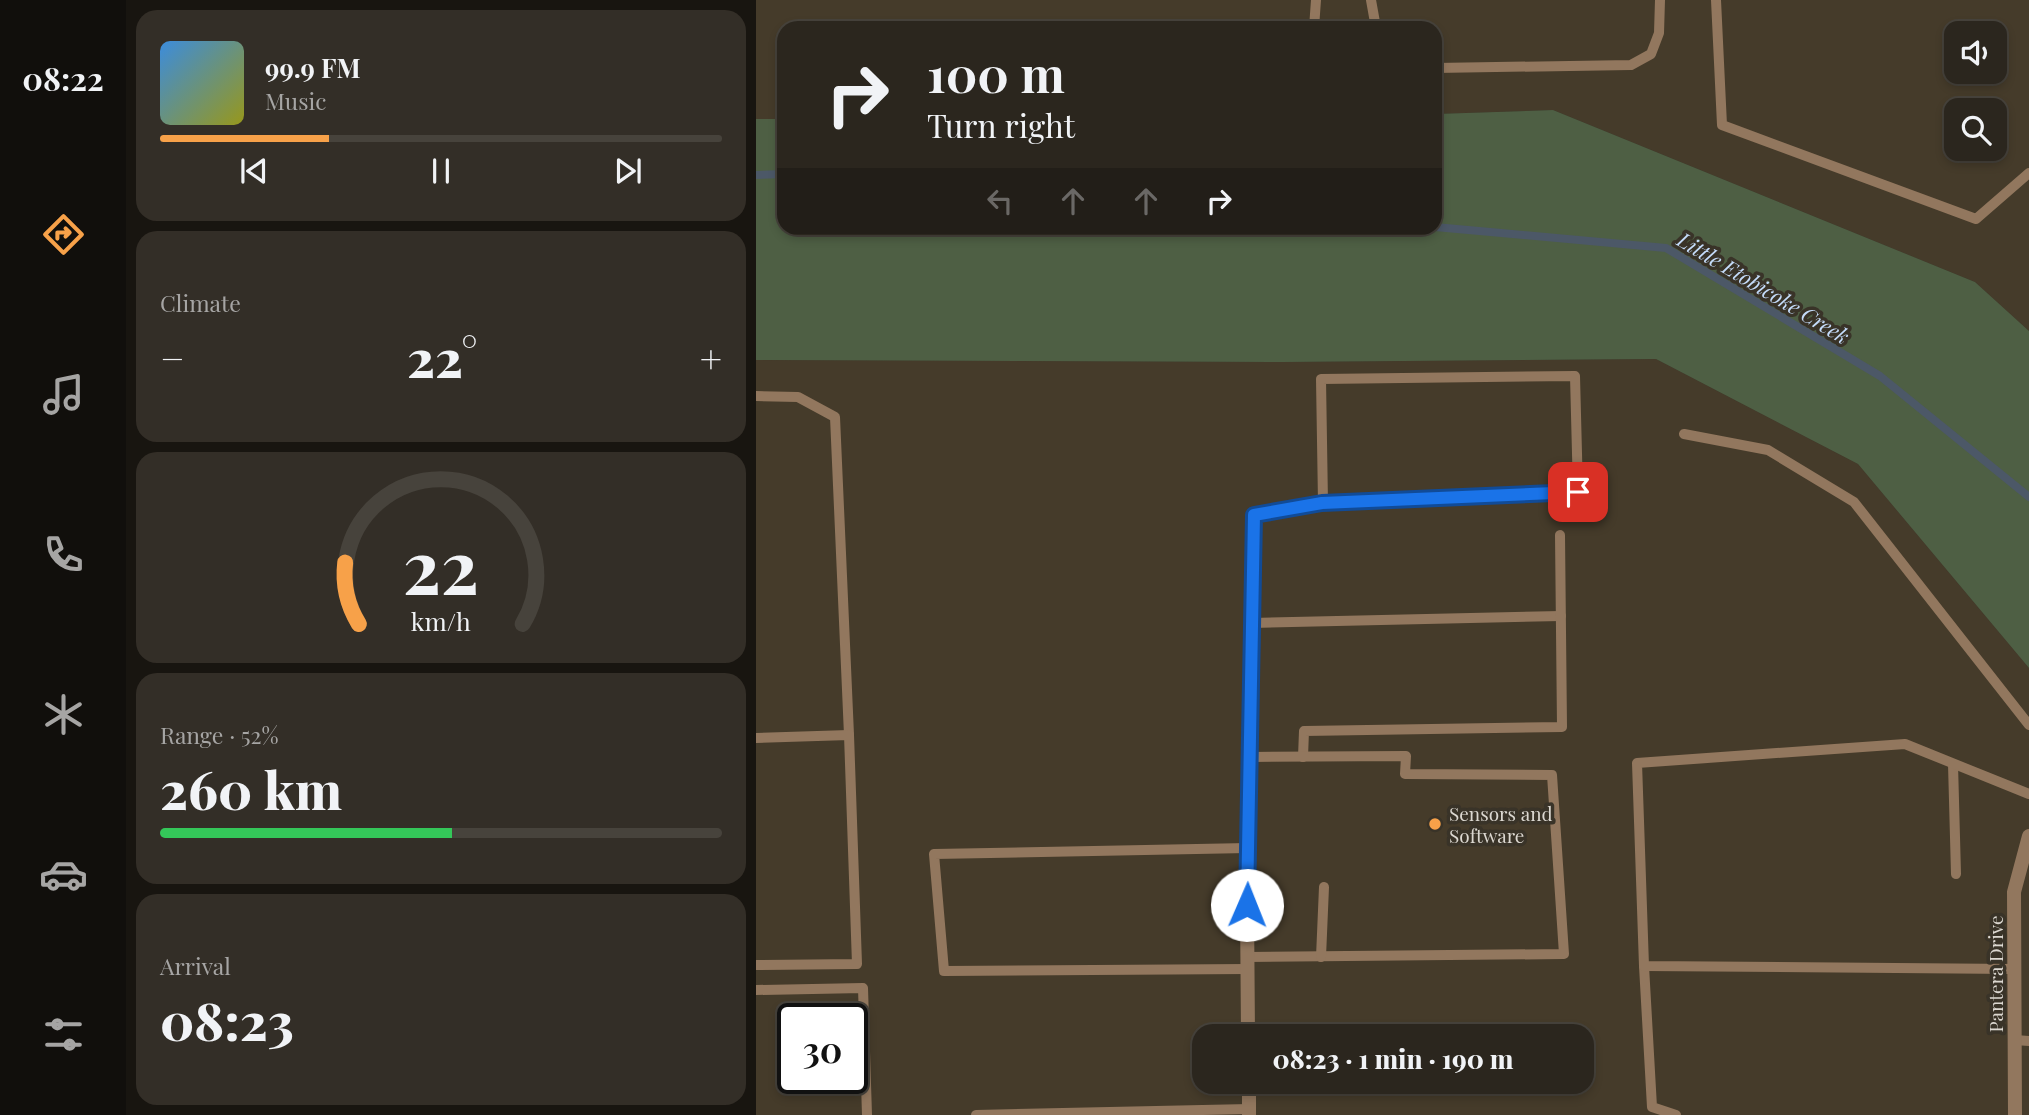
<!DOCTYPE html>
<meta charset="utf-8">
<style>
body{margin:0;font-family:"Playfair Display",serif;background:#332e27;color:#f1f3f6;height:100vh;display:flex;flex-direction:column;font-size:26px;white-space:nowrap}
*{box-sizing:border-box;margin:0}
p{font-size:23px;color:#a6a5a4}
.icon{flex:none;width:38px;height:38px;fill:none;stroke:currentColor;stroke-width:2;stroke-linecap:round;stroke-linejoin:round}
.map{position:relative;flex:1;overflow:hidden}
.details{display:flex;flex-direction:column;gap:10px;padding:10px;background:#181510;width:630px}
.details>*{flex:none}
.hud{position:absolute;left:21px;top:21px;width:665px;height:214px;border-radius:21px;box-shadow:0 4px 10px #0003,0 0 0 2px #47433c;background:#2b261e;color:#f1f3f6;overflow:hidden}
.controls{position:absolute;left:1188px;top:21px;display:grid;gap:14px}
.controls a{display:grid;place-items:center;width:63px;height:63px;border-radius:14px;background:#2b261e;box-shadow:0 4px 10px #0003,0 0 0 2px #47433c;font-size:35px}
.speed{position:absolute;left:21px;top:1003px;display:flex;gap:14px;font-size:35px;font-weight:700;text-align:center}
.speed>*{display:grid;place-content:center;width:91px;height:91px;border-radius:50%;background:#2b261e;box-shadow:0 4px 10px #0003,0 0 0 2px #47433c;line-height:1}
.speed .limit{border:4px solid #111;border-radius:10px;background:#fff;color:#111}
.pin{position:absolute;display:grid;place-items:center;width:60px;height:60px;color:#fff;margin:-30px;border-radius:14px;box-shadow:0 4px 10px #0006}
.me{position:absolute;width:77px;margin:-38px;rotate:1deg;stroke-linejoin:round;filter:drop-shadow(0 0 5px #0008)}
.turn{display:flex;align-items:center;gap:24px;height:147px;padding:0 35px;font-size:32px}
.turn .icon{width:91px;height:91px;stroke-width:2.5}
.turn b{display:block;font-size:49px;line-height:60px}
.lanes{display:flex;align-items:center;height:66px;padding:0 35px;background:#0003;justify-content:center;gap:35px;direction:ltr}
.lanes .off{opacity:.35}
.big{font-size:52px;font-weight:800;line-height:1.1}
.details .tile{flex:1;display:flex;flex-direction:column;justify-content:center;gap:10px;min-width:0;padding:0 24px;border-radius:21px;background:#332e27}
.details .dial{align-items:center;gap:0}
.dial svg{height:182px;overflow:visible;fill:none;stroke:#47433c;stroke-width:7;stroke-linecap:round;text-anchor:middle}
.dial text{fill:#f1f3f6;stroke:none}
.song{display:flex;align-items:center;gap:21px}
.cover{width:84px;height:84px;border-radius:10px;background:linear-gradient(135deg,hsl(210 70% 55%),hsl(60 70% 35%))}
.played{height:7px;border-radius:4px;background:linear-gradient(90deg,#f7a149 30%,#47433c 30%)}
.keys{display:flex;justify-content:space-around;direction:ltr}
.heat{display:flex;justify-content:space-between;align-items:center;font-size:38px;direction:ltr}
.charge{height:10px;border-radius:5px;background:linear-gradient(90deg,#34c759 52%,#47433c 0)}
.trip{position:absolute;left:436px;top:1024px;width:402px;height:70px;border-radius:21px;background:#2b261e;box-shadow:0 4px 10px #0003,0 0 0 2px #47433c;font-weight:800;line-height:70px;text-align:center}
main{display:flex;flex:1;min-height:0}
.tabs{display:flex;flex-direction:column;width:126px;justify-content:space-around;align-items:center;background:#110f0c;color:#a6a5a4}
.tabs .icon{width:49px;height:49px}
.tabs .selected{color:#f7a149}
.tabs b{font-size:32px;color:#f1f3f6}
.map>svg:first-child{display:block}
.built{fill:#453b2a;fill-rule:evenodd}
.green{fill:#4e5f44}
.lines{fill:none;stroke-linecap:round;stroke-linejoin:round}
.stream{stroke:#4c5867;stroke-width:8}
.lane{stroke:#92775e;stroke-width:10}
.street{stroke:#92775e;stroke-width:14}
.route-casing{stroke:#114b97;stroke-width:18}
.route{stroke:#1a73e8;stroke-width:12}
.poi-dot{fill:#f7a149;stroke:#393328;stroke-width:2.5}
.labels{text-anchor:middle;dominant-baseline:central;stroke-width:7;stroke-linejoin:round;paint-order:stroke}
.poi-label{font-size:19px;fill:#dcd8d1;stroke:#393328;text-anchor:start}
.street-label{font-size:19px;fill:#dcd8d1;stroke:#393328}
.water-label{font-size:21px;font-style:italic;fill:#c4dbf9;stroke:#393328}
</style>
<main>
<nav class="tabs">
<b>08:22</b>
<svg class="icon selected" aria-label="directions" viewBox="0 0 24 24"><path d="M12 3l9 9-9 9-9-9zM9 14v-3h6M13 9l2 2-2 2"/></svg>
<svg class="icon" aria-label="music" viewBox="0 0 24 24"><path d="M9 18V5l10-2v13"/><circle cx="6" cy="18" r="3"/><circle cx="16" cy="16" r="3"/></svg>
<svg class="icon" aria-label="phone" viewBox="0 0 24 24"><path d="M5 4h4l2 5-3 2q2 4 5 5l2-3 5 2v4C11 20 4 13 5 4z"/></svg>
<svg class="icon" aria-label="climate" viewBox="0 0 24 24"><path d="M12 3v18M4 7l16 10M4 17L20 7"/></svg>
<svg class="icon" aria-label="car" viewBox="0 0 24 24"><path d="M5 17H2v-5l4-1 3-4h7l3 4 3 1v5h-3M9 17h6M6 11h13"/><circle cx="7" cy="17" r="2"/><circle cx="17" cy="17" r="2"/></svg>
<svg class="icon" aria-label="filters" viewBox="0 0 24 24"><path d="M4 7h16M4 17h16"/><circle cx="9" cy="7" r="2"/><circle cx="15" cy="17" r="2"/></svg>
</nav>
<section class="details">
<div class="tile">
<div class="song"><i class="cover"></i><div><b>99.9 FM</b><p>Music</p></div></div>
<div class="played"></div>
<div class="keys"><svg class="icon" aria-label="previous" viewBox="0 0 24 24"><path d="M18 5L8 12l10 7zM5 5v14"/></svg><svg class="icon" aria-label="pause" viewBox="0 0 24 24"><path d="M8 5v14M16 5v14"/></svg><svg class="icon" aria-label="next" viewBox="0 0 24 24"><path d="M6 5l10 7-10 7zM19 5v14"/></svg></div>
</div>
<div class="tile"><p>Climate</p>
<div class="heat"><a>−</a><b class="big">22°</b><a>+</a></div>
</div>
<div class="tile dial"><svg viewBox="0 0 100 80">
<path d="M14 69A42 42 0 1 1 86 69"/>
<path d="M14 69A42 42 0 0 1 8 42" stroke="#f7a149"/>
<text x="50" y="56" font-size="32" font-weight="700">22</text>
<text x="50" y="72" font-size="11">km/h</text>
</svg></div>
<div class="tile"><p>Range · 52%</p><b class="big">260 km</b><div class="charge"></div></div>
<div class="tile"><p>Arrival</p><b class="big">08:23</b></div>
</section>
<div class="map">
<svg width="1273" height="1115" viewBox="0 0 1273 1115">
<rect width="100%" height="100%" fill="#393328"/>
<!-- built -->
<g class="built">
<path d="M0,0H1273V331L1219,282L797,110L679,114V28H28V119H0ZM1200,33H1239V72H1200ZM1200,110H1239V149H1200Z"/>
<path d="M900,359L1102,464L1273,668V1115H0V360L529,362ZM37,1018H96V1078H37ZM448,1036H826V1082H448Z"/>
</g>
<!-- green -->
<path class="green" d="M797,110L1219,282L1273,331V668L1102,464L900,359L529,362L0,360V119H28V228H679V114Z"/>
<g class="lines">
<!-- stream -->
<g class="stream">
<path d="M0,175L28,174"/>
<path d="M679,227L910,248L1124,376L1273,497"/>
</g>
<!-- lane -->
<g class="lane">
<path d="M615,0L620,28"/>
<path d="M960,0L966,125L1220,219L1273,173"/>
<path d="M558,28L560,0"/>
<path d="M679,68L875,65L895,54L903,33L904,0"/>
<path d="M0,396L42,397L79,417L93,735"/>
<path d="M928,434L1012,450L1098,502L1273,725"/>
<path d="M498,515L567,503L822,492L819,376L565,379L567,503"/>
<path d="M496,623L805,616"/>
<path d="M0,738L93,735L101,964L0,965"/>
<path d="M547,757L548,731L806,727L804,535"/>
<path d="M1197,764L1200,874"/>
<path d="M491,957L808,954L796,775L649,774L650,756L494,757"/>
<path d="M565,957L568,887"/>
<path d="M888,966L896,1107L920,1115"/>
<path d="M492,969L188,971L178,854L492,848"/>
<path d="M1258,969L888,966L881,763L1149,744L1273,794"/>
<path d="M0,990L107,988L111,1115"/>
<path d="M1259,1040L1273,1041"/>
<path d="M220,1115L493,1109"/>
</g>
<!-- street -->
<g class="street">
<path d="M492,1036L491,905L498,515"/>
<path d="M493,1082V1115"/>
<path d="M1259,1115L1258,892L1273,836"/>
</g>
</g>
<g class="lines">
<!-- route casing -->
<g class="route-casing">
<path id="route" d="M491,905L498,515L566,503L822,492"/>
</g>
<!-- route -->
<use href="#route" class="route"/>
</g>
<!-- markers -->
<circle class="poi-dot" cx="679" cy="824" r="7"/>
<g class="labels">
<!-- poi labels -->
<g class="poi-label">
<text x="693" y="813">Sensors and<tspan x="693" dy="22">Software</tspan></text>
</g>
<!-- street labels -->
<g class="street-label">
<text transform="translate(1239 974) rotate(-90)">Pantera Drive</text>
</g>
<!-- water labels -->
<g class="water-label">
<text transform="translate(1008 287) rotate(31)">Little Etobicoke Creek</text>
</g>
</g>
</svg>
<div class="controls">
<a><svg class="icon" aria-label="sound" viewBox="0 0 24 24"><path d="M4 9h4l5-4v14l-5-4H4zM17 9q2 3 0 6"/></svg></a>
<a><svg class="icon" aria-label="search" viewBox="0 0 24 24"><circle cx="10" cy="10" r="6"/><path d="M15 15l6 6"/></svg></a>
</div>
<div class="speed"><div class="limit">30</div></div>
<div class="pin" style="left:822px;top:492px;background:#d93025"><svg class="icon" aria-label="arrive" viewBox="0 0 24 24"><path d="M6 21V4h12l-3 4 3 4H6"/></svg></div>
<svg class="me" style="left:491px;top:905px" viewBox="-20 -20 40 40"><circle r="19" fill="#fff"/><path d="M0-13L10 11 0 6-10 11z" fill="#1a73e8"/></svg>
<div class="trip">08:23 · 1 min · 190 m</div>
<div class="hud">
<div class="turn"><svg class="icon" aria-label="right" viewBox="0 0 24 24"><path d="M7 20v-9h11M14 6l5 5-5 5"/></svg><div><b>100 m</b>Turn right</div></div>
<div class="lanes"><svg class="icon off" aria-label="left" viewBox="0 0 24 24"><path d="M17 20v-9H6M10 6l-5 5 5 5"/></svg><svg class="icon off" aria-label="ahead" viewBox="0 0 24 24"><path d="M12 20V5M6 11l6-6 6 6"/></svg><svg class="icon off" aria-label="ahead" viewBox="0 0 24 24"><path d="M12 20V5M6 11l6-6 6 6"/></svg><svg class="icon" aria-label="right" viewBox="0 0 24 24"><path d="M7 20v-9h11M14 6l5 5-5 5"/></svg></div>
</div>
</div>
</main>
